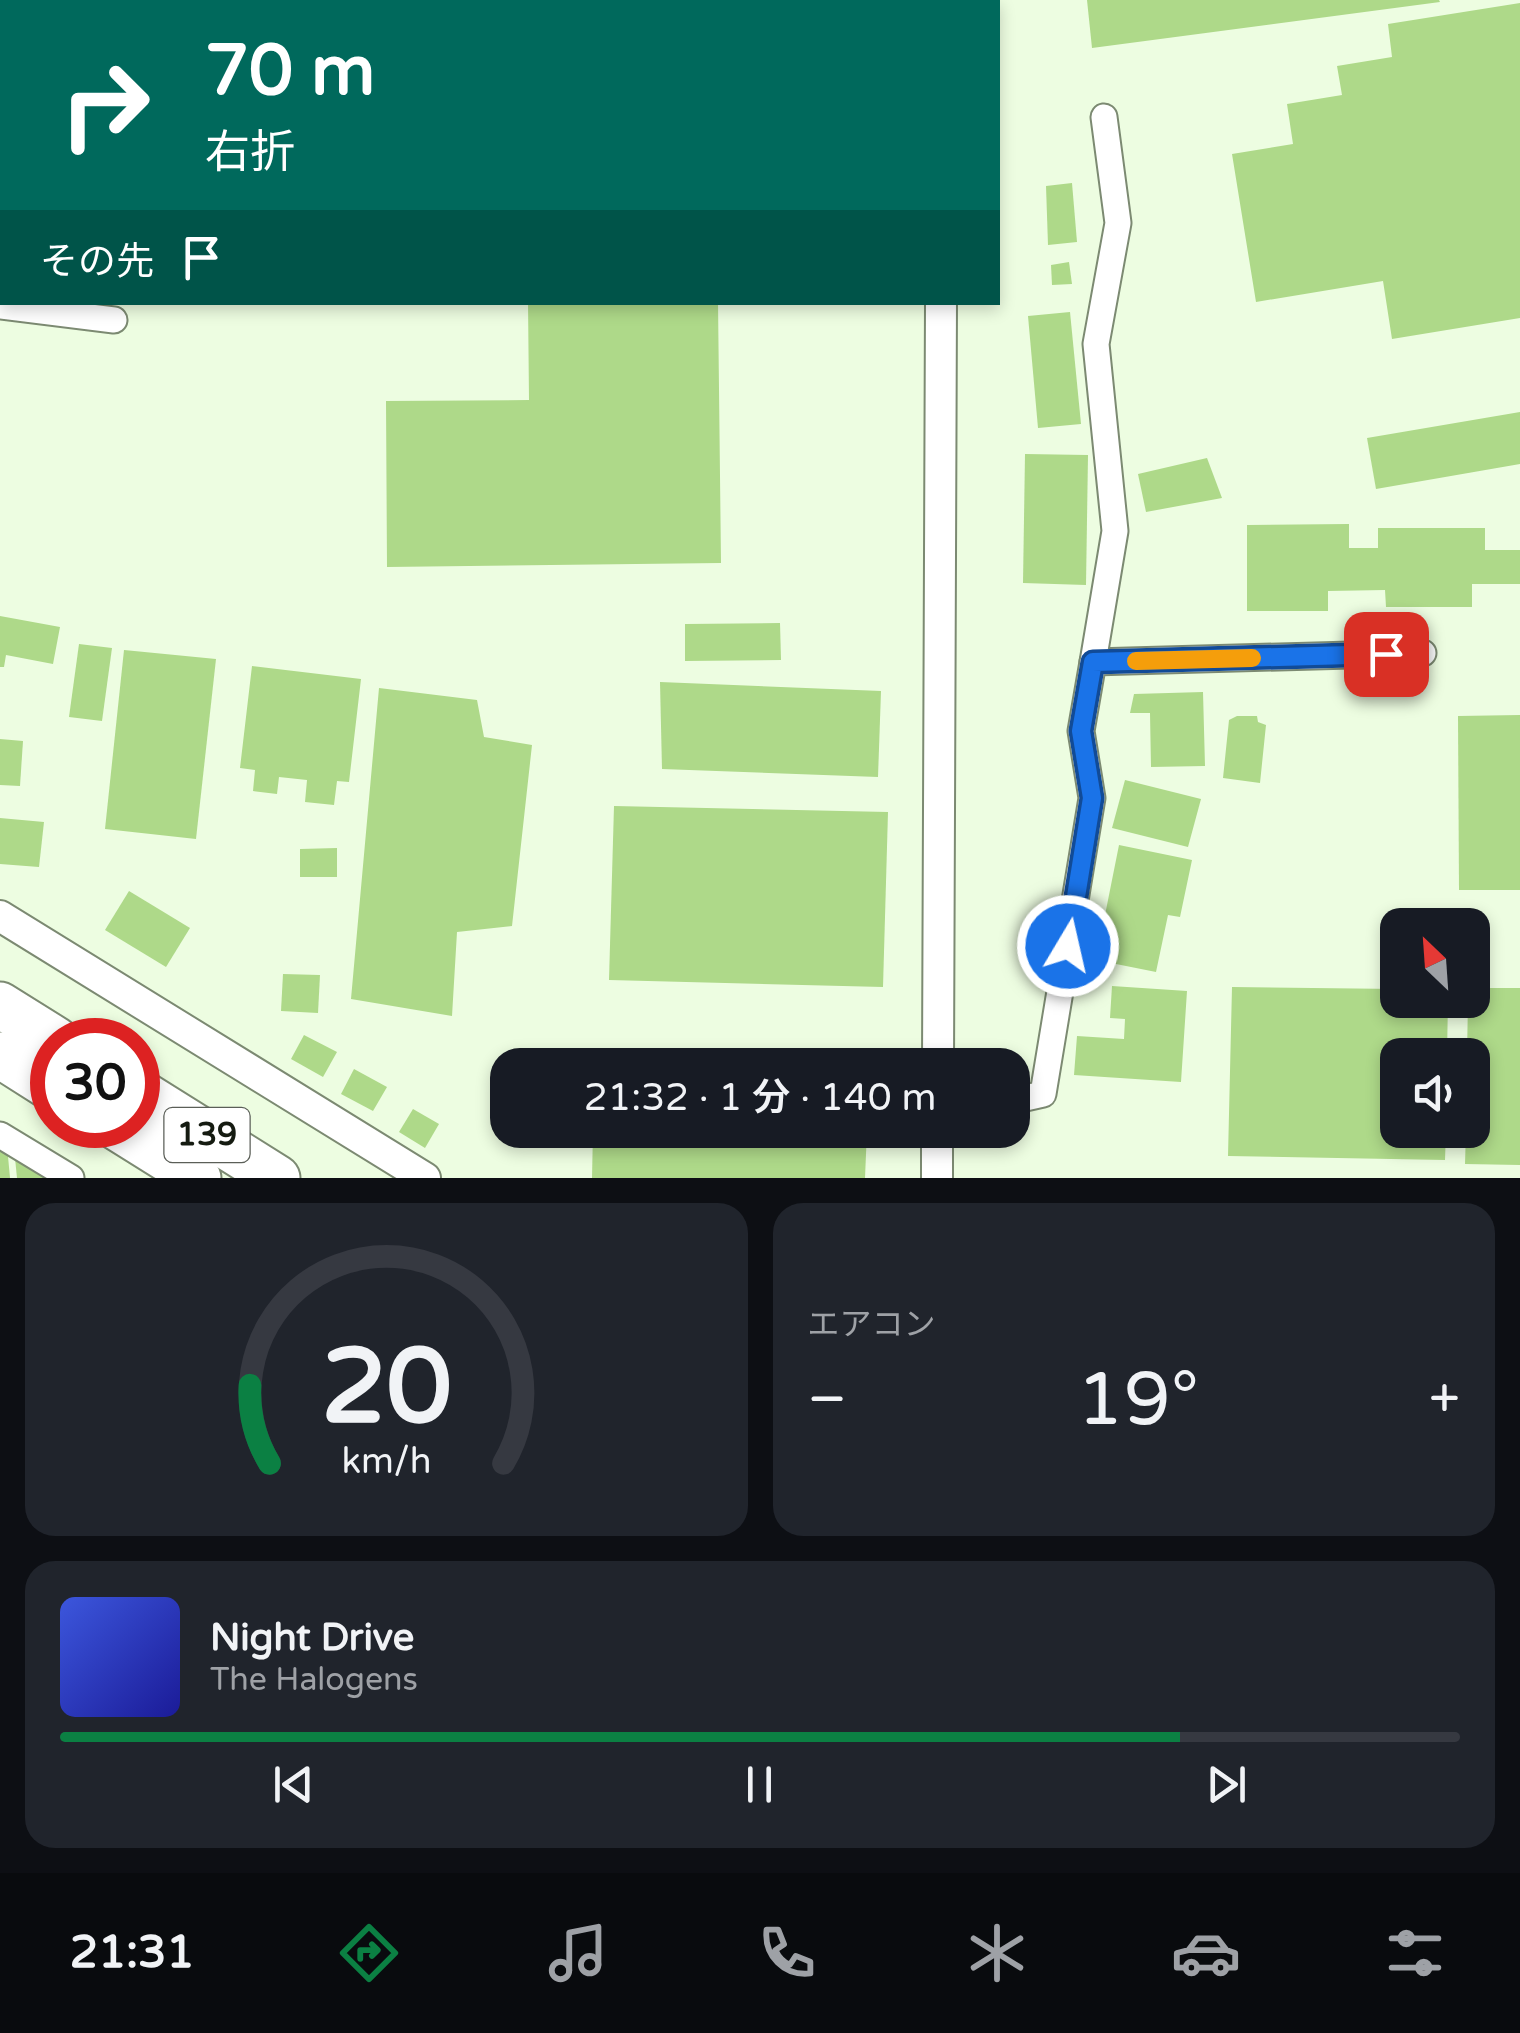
<!DOCTYPE html>
<html lang="ja">
<meta charset="utf-8">
<style>
body{margin:0;font-family:"Varela Round","Noto Sans JP",sans-serif;background:#20242c;color:#f1f3f6;height:100vh;display:flex;flex-direction:column;font-size:38px;white-space:nowrap}
*{box-sizing:border-box;margin:0}
p{font-size:32px;color:#9ea1a6}
.icon{flex:none;width:55px;height:55px;fill:none;stroke:currentColor;stroke-width:2;stroke-linecap:round;stroke-linejoin:round}
.map{position:relative;height:1178px;overflow:hidden}
.panel{display:flex;flex-direction:column;gap:25px;padding:25px;background:#0d0f14;flex:1}
.panel>*{flex:none}
.top-card{position:absolute;left:0px;top:0px;width:1000px;height:305px;box-shadow:0 5px 15px #0003;background:#00695c;color:#fff;overflow:hidden}
.needle{width:65px;rotate:335deg}
.buttons{position:absolute;left:1380px;top:908px;display:grid;gap:20px}
.buttons a{display:grid;place-items:center;width:110px;height:110px;border-radius:20px;background:#171b24;box-shadow:0 5px 15px #0003;font-size:50px}
.speed{position:absolute;left:30px;top:1018px;display:flex;gap:20px;font-size:50px;font-weight:700;text-align:center}
.speed>*{display:grid;place-content:center;width:130px;height:130px;border-radius:50%;background:#171b24;box-shadow:0 5px 15px #0003;line-height:1}
.speed .limit{border:15px solid #d22;background:#fff;color:#111}
.pin{position:absolute;display:grid;place-items:center;width:85px;height:85px;color:#fff;margin:-42px;border-radius:20px;box-shadow:0 5px 15px #0006}
.me{position:absolute;width:110px;margin:-55px;rotate:9deg;stroke-linejoin:round;filter:drop-shadow(0 0 8px #0008)}
.turn{display:flex;align-items:center;gap:35px;height:210px;padding:0 40px;font-size:45px}
.turn .icon{width:130px;height:130px;stroke-width:2.5}
.turn b{display:block;font-size:70px;line-height:85px}
.then{display:flex;align-items:center;height:95px;padding:0 40px;background:#0003;gap:20px;font-size:38px}
.big{font-size:75px;font-weight:600;line-height:1.1}
.panel .widget{flex:1;display:flex;flex-direction:column;justify-content:center;gap:15px;min-width:0;padding:0 35px;border-radius:30px;background:#20242c}
.panel .dial{align-items:center;gap:0}
.dial svg{height:260px;overflow:visible;fill:none;stroke:#363941;stroke-width:7;stroke-linecap:round;text-anchor:middle}
.dial text{fill:#f1f3f6;stroke:none}
.song{display:flex;align-items:center;gap:30px}
.cover{width:120px;height:120px;border-radius:15px;background:linear-gradient(135deg,hsl(230 70% 55%),hsl(240 70% 35%))}
.played{height:10px;border-radius:5px;background:linear-gradient(90deg,#0b8043 80%,#363941 80%)}
.keys{display:flex;justify-content:space-around;direction:ltr}
.heat{display:flex;justify-content:space-between;align-items:center;font-size:55px;direction:ltr}
.panel .tiles{flex:1;display:grid;gap:25px;grid-template-columns:1fr 1fr}
.widget:last-child{grid-column:span 2}
.trip{position:absolute;left:490px;top:1048px;width:540px;height:100px;border-radius:30px;background:#171b24;box-shadow:0 5px 15px #0003;font-weight:600;line-height:100px;text-align:center}
.dock{display:flex;height:160px;justify-content:space-around;align-items:center;background:#090b0e;color:#9ea1a6}
.dock .icon{width:70px;height:70px}
.dock .on{color:#0b8043}
.dock b{font-size:45px;color:#f1f3f6}
.map>svg:first-child{display:block}
.building{fill:#aed989}
.lines{fill:none;stroke-linecap:round;stroke-linejoin:round}
.minor-casing{stroke:#7c8a72;stroke-width:29}
.tertiary-casing{stroke:#7c8a72;stroke-width:34}
.motorway-casing{stroke:#7c8a72;stroke-width:49}
.minor{stroke:#fff;stroke-width:25}
.tertiary{stroke:#fff;stroke-width:30}
.motorway{stroke:#fff;stroke-width:45}
.route-casing{stroke:#114b97;stroke-width:25}
.route{stroke:#1a73e8;stroke-width:18}
.slow{stroke:#f59e0b;stroke-width:18}
.labels{text-anchor:middle;dominant-baseline:central;stroke-width:8;stroke-linejoin:round;paint-order:stroke}
.shield{fill:#fff;stroke:#5b5f58;stroke-width:2.5}
.shield-label{font-size:32px;font-weight:bold;fill:#151b11}
</style>
<div class="map">
<svg width="1520" height="1178" viewBox="0 0 1520 1178">
<rect width="100%" height="100%" fill="#edfde1"/>
<!-- building -->
<g class="building">
<path d="M1087,0H1439L1440,2L1092,48Z"/>
<path d="M1520,3V318L1392,339L1383,281L1256,302L1232,154L1293,144L1287,104L1342,95L1337,66L1392,57L1388,24Z"/>
<path d="M1072,183L1077,242L1048,245L1046,186Z"/>
<path d="M1069,262L1072,284L1052,285L1051,265Z"/>
<path d="M528,302H718L721,563L387,567L386,401L529,400Z"/>
<path d="M1070,312L1081,424L1038,428L1028,316Z"/>
<path d="M1520,412V464L1376,489L1367,438Z"/>
<path d="M1025,454L1088,455L1086,585L1023,583Z"/>
<path d="M1207,458L1222,498L1146,512L1138,474Z"/>
<path d="M1349,524V548H1378V528H1485V550H1520V584H1472V607H1386L1385,590L1328,591V611H1247V525Z"/>
<path d="M0,616L60,627L53,664L6,655L4,667H0Z"/>
<path d="M780,623L781,660L685,661V624Z"/>
<path d="M79,644L112,648L102,721L69,717Z"/>
<path d="M124,650L216,659L196,839L105,829Z"/>
<path d="M252,666L361,679L349,782L337,781L334,805L305,802L307,780L279,777L277,794L253,791L255,770L240,768Z"/>
<path d="M660,682L881,691L878,777L662,769Z"/>
<path d="M379,688L477,700L484,737L532,745L512,926L457,932L452,1016L351,999Z"/>
<path d="M1203,692L1205,766L1151,767L1150,713H1130L1134,694Z"/>
<path d="M1520,715V890H1459L1458,716Z"/>
<path d="M1237,716H1257L1258,722L1266,725L1260,783L1223,778L1229,720Z"/>
<path d="M0,739L23,741L20,786L0,785Z"/>
<path d="M1125,780L1201,799L1188,847L1112,828Z"/>
<path d="M614,806L888,812L883,987L609,980Z"/>
<path d="M0,818L44,822L39,867L0,864Z"/>
<path d="M1119,845L1192,860L1180,917L1168,915L1156,972L1096,960Z"/>
<path d="M337,848V877H300V849Z"/>
<path d="M129,891L190,928L166,967L105,930Z"/>
<path d="M283,974L320,975L318,1013L281,1011Z"/>
<path d="M1112,986L1187,991L1181,1082L1074,1075L1077,1036L1124,1039L1125,1019L1110,1018Z"/>
<path d="M1232,987L1398,989V1000H1448L1447,1055H1398V1130H1446L1445,1160L1228,1156Z"/>
<path d="M1472,988H1520V1165L1465,1164L1466,1130H1472V1055H1467L1468,1000H1472Z"/>
<path d="M304,1035L337,1052L323,1077L291,1059Z"/>
<path d="M595,1051L869,1058V1065H595Z"/>
<path d="M354,1069L387,1087L373,1111L341,1094Z"/>
<path d="M413,1109L439,1124L425,1148L399,1132Z"/>
<path d="M593,1130H867L865,1178H592Z"/>
<path d="M7,1146L10,1178H0V1147Z"/>
<path d="M15,1158L44,1178H17Z"/>
</g>
<g class="lines">
<!-- minor casing -->
<g class="minor-casing">
<g id="minor">
<path d="M191,2V0"/>
<path d="M0,85H2"/>
<path d="M0,306L114,320"/>
<path d="M1093,662L1115,531L1096,344L1118,223L1104,117"/>
<path d="M1012,1101L1043,1094L1092,798L1081,731L1093,662L1423,653"/>
<path d="M0,1135L71,1178"/>
</g>
</g>
<!-- tertiary casing -->
<g class="tertiary-casing">
<g id="tertiary">
<path d="M928,0V2"/>
<path d="M0,916L425,1178"/>
<path d="M938,1065L941,302"/>
<path d="M937,1178V1130"/>
</g>
</g>
<!-- motorway casing -->
<g class="motorway-casing">
<g id="motorway">
<path d="M0,1005L56,1040"/>
<path d="M0,1055L52,1088"/>
<path d="M138,1091L277,1178"/>
<path d="M113,1125L198,1178"/>
</g>
</g>
<!-- minor -->
<use href="#minor" class="minor"/>
<!-- tertiary -->
<use href="#tertiary" class="tertiary"/>
<!-- motorway -->
<use href="#motorway" class="motorway"/>
</g>
<g class="lines">
<!-- route casing -->
<g class="route-casing">
<path id="route" d="M1068,946L1092,798L1081,731L1093,662L1386,654"/>
</g>
<!-- route -->
<use href="#route" class="route"/>
<!-- slow -->
<path class="slow" d="M1136,661L1252,658"/>
</g>
<g class="labels">
<!-- shield labels -->
<rect class="shield" x="164.5" y="1108" width="85" height="54" rx="8"/>
<g class="shield-label">
<text x="207" y="1135">139</text>
</g>
</g>
</svg>
<div class="buttons">
<a><svg class="needle" viewBox="-14 -14 28 28"><path d="M0-13l5 13h-10z" fill="#e53935"/><path d="M0 13l5-13h-10z" fill="#9ea1a6"/></svg></a>
<a><svg class="icon" aria-label="sound" viewBox="0 0 24 24"><path d="M4 9h4l5-4v14l-5-4H4zM17 9q2 3 0 6"/></svg></a>
</div>
<div class="speed"><div class="limit">30</div></div>
<div class="pin" style="left:1386px;top:654px;background:#d93025"><svg class="icon" aria-label="arrive" viewBox="0 0 24 24"><path d="M6 21V4h12l-3 4 3 4H6"/></svg></div>
<svg class="me" style="left:1068px;top:946px" viewBox="-20 -20 40 40"><circle r="17" fill="#1a73e8" stroke="#fff" stroke-width="3"/><path d="M0-11L8 9 0 5-8 9z" fill="#fff"/></svg>
<div class="trip">21:32 · 1 分 · 140 m</div>
<div class="top-card">
<div class="turn"><svg class="icon" aria-label="right" viewBox="0 0 24 24"><path d="M7 20v-9h11M14 6l5 5-5 5"/></svg><div><b>70 m</b>右折</div></div>
<div class="then">その先<svg class="icon" aria-label="arrive" viewBox="0 0 24 24"><path d="M6 21V4h12l-3 4 3 4H6"/></svg></div>
</div>
</div>
<section class="panel">
<div class="tiles">
<div class="widget dial"><svg viewBox="0 0 100 80">
<path d="M14 69A42 42 0 1 1 86 69"/>
<path d="M14 69A42 42 0 0 1 8 45" stroke="#0b8043"/>
<text x="50" y="56" font-size="32" font-weight="700">20</text>
<text x="50" y="72" font-size="11">km/h</text>
</svg></div>
<div class="widget"><p>エアコン</p>
<div class="heat"><a>−</a><b class="big">19°</b><a>+</a></div>
</div>
<div class="widget">
<div class="song"><i class="cover"></i><div><b>Night Drive</b><p>The Halogens</p></div></div>
<div class="played"></div>
<div class="keys"><svg class="icon" aria-label="previous" viewBox="0 0 24 24"><path d="M18 5L8 12l10 7zM5 5v14"/></svg><svg class="icon" aria-label="pause" viewBox="0 0 24 24"><path d="M8 5v14M16 5v14"/></svg><svg class="icon" aria-label="next" viewBox="0 0 24 24"><path d="M6 5l10 7-10 7zM19 5v14"/></svg></div>
</div>
</div>
</section>
<nav class="dock">
<b>21:31</b>
<svg class="icon on" aria-label="directions" viewBox="0 0 24 24"><path d="M12 3l9 9-9 9-9-9zM9 14v-3h6M13 9l2 2-2 2"/></svg>
<svg class="icon" aria-label="music" viewBox="0 0 24 24"><path d="M9 18V5l10-2v13"/><circle cx="6" cy="18" r="3"/><circle cx="16" cy="16" r="3"/></svg>
<svg class="icon" aria-label="phone" viewBox="0 0 24 24"><path d="M5 4h4l2 5-3 2q2 4 5 5l2-3 5 2v4C11 20 4 13 5 4z"/></svg>
<svg class="icon" aria-label="climate" viewBox="0 0 24 24"><path d="M12 3v18M4 7l16 10M4 17L20 7"/></svg>
<svg class="icon" aria-label="car" viewBox="0 0 24 24"><path d="M5 17H2v-5l4-1 3-4h7l3 4 3 1v5h-3M9 17h6M6 11h13"/><circle cx="7" cy="17" r="2"/><circle cx="17" cy="17" r="2"/></svg>
<svg class="icon" aria-label="filters" viewBox="0 0 24 24"><path d="M4 7h16M4 17h16"/><circle cx="9" cy="7" r="2"/><circle cx="15" cy="17" r="2"/></svg>
</nav>
